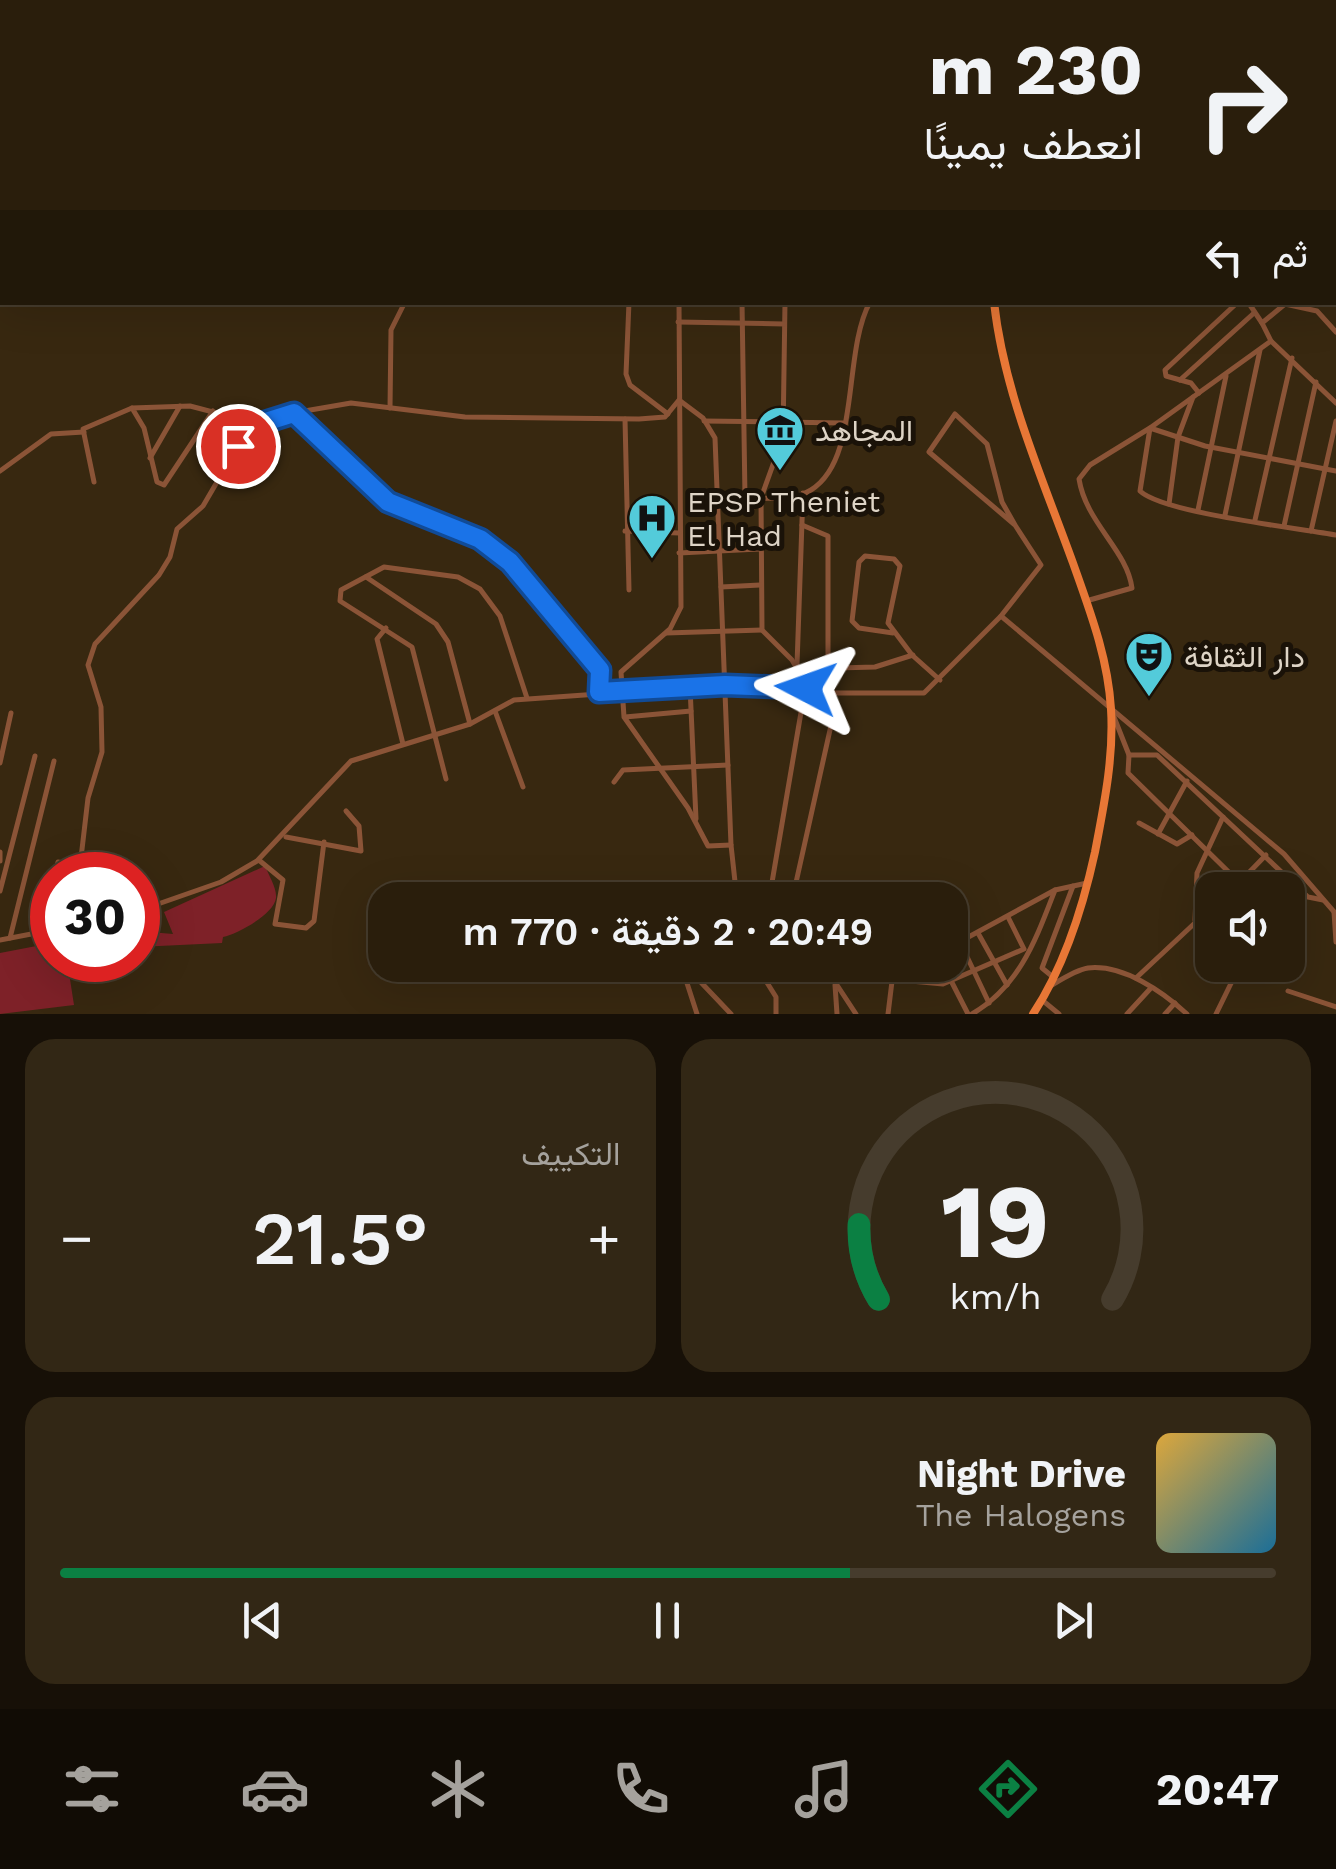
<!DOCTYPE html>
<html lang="ar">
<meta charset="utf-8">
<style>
body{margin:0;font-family:"Work Sans",Vazirmatn,sans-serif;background:#322715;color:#f1f3f6;direction:rtl;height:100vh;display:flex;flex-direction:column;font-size:38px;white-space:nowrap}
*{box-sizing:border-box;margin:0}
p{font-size:32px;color:#a5a29d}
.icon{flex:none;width:55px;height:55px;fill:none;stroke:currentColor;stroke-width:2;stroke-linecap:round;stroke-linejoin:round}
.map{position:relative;height:1014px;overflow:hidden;direction:ltr}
.side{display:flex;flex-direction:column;gap:25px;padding:25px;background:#171007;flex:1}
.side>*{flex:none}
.banner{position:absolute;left:0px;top:0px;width:1338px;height:305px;box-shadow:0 10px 40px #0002,0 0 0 2px #463c2d;direction:rtl;background:#2a1e0c;color:#f1f3f6;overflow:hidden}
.fabs{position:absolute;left:1195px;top:872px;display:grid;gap:20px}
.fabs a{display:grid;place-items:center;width:110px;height:110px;border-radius:20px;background:#2a1e0c;box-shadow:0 10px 40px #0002,0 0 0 2px #463c2d;font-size:50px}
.speed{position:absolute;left:30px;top:852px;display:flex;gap:20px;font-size:50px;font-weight:700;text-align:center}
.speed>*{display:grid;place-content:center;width:130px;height:130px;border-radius:50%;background:#2a1e0c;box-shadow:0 10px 40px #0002,0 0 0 2px #463c2d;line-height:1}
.speed .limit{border:15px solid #d22;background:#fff;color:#111}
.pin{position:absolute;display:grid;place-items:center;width:85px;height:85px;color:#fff;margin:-42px;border:5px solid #fff;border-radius:50%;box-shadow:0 2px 10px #0007}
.me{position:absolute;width:110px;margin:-55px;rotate:274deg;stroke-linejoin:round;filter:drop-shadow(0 0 8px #0008)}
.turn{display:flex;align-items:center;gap:35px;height:210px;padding:0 30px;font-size:45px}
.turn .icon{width:130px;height:130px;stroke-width:2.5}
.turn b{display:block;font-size:70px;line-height:85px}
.then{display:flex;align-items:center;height:95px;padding:0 30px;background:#0003;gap:20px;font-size:38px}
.big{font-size:75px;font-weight:600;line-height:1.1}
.side .widget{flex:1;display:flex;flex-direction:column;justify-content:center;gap:15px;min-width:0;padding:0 35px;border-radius:30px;background:#322715}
.side .dial{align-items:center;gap:0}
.dial svg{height:260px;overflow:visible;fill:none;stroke:#463c2d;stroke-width:7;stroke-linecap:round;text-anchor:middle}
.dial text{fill:#f1f3f6;stroke:none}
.song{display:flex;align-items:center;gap:30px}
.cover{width:120px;height:120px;border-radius:15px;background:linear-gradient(135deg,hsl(40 70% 55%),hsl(200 70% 35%))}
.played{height:10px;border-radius:5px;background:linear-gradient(90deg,#0b8043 65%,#463c2d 65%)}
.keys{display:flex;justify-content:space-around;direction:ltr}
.heat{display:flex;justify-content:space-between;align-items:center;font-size:55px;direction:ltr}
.side .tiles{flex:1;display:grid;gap:25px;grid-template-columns:1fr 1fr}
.widget:last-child{grid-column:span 2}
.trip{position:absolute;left:368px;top:882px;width:600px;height:100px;border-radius:30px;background:#2a1e0c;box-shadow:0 10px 40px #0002,0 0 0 2px #463c2d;font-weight:600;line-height:100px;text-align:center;direction:rtl}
.menu{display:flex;height:160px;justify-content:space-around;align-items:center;background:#110c05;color:#a5a29d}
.menu .icon{width:70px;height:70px}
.menu .selected{color:#0b8043}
.menu b{font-size:45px;color:#f1f3f6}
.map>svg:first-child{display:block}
.green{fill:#7e2128}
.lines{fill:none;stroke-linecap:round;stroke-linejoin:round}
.minor{stroke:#8b5437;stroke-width:5}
.tertiary{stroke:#8b5437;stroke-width:6}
.primary{stroke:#e87736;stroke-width:8}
.route-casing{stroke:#114b97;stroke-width:25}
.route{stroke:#1a73e8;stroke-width:18}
.labels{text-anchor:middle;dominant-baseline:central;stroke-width:10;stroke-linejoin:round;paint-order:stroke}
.poi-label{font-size:30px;fill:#ded4c6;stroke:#1a1208;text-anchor:start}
</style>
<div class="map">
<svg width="1336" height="1014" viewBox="0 0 1336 1014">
<rect width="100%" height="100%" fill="#382810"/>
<!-- green -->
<g class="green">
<path d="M265,866C269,876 277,888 276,898C274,914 238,934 223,937L222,943L138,947V931L173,934L164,912Z"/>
<path d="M52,943V960H67L74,1005L0,1014V953Z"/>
</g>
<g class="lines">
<!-- minor -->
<g class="minor">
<path d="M631,0V2"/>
<path d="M1086,0L1094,2"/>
<path d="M1123,0L1124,2"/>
<path d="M1174,0L1175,2"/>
<path d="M680,2V0"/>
<path d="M751,2V0"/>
<path d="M1020,2L1021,0"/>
<path d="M629,302L626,374L630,385L668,414"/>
<path d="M679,302L681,607L670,629L621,672L624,717L688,808L708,846L731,845"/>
<path d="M742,302L745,498"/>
<path d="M785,302L783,437L761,498L762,630L792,660L804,681"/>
<path d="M1248,302L1262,323L1285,304L1317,311L1336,332"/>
<path d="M678,322L784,324"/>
<path d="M1262,323L1271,341"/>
<path d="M1180,380L1254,313"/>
<path d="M1199,393L1191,383L1166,376L1165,370L1238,302"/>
<path d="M390,408L391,330L405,302"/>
<path d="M213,411L164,485L157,482L144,428L132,408L190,406L259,424L293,413L351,403L465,417L639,419L665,417L679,400L703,418L715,438L731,845L737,900"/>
<path d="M293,413L387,502L480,539L511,562L600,670L599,692"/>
<path d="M625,419L629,590"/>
<path d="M704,421L844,423"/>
<path d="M150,458L180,406"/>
<path d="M0,471L51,434L84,432"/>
<path d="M1336,471L1205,446L1150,428L1140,491C1163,513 1298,528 1336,535"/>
<path d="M94,482L83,429L132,408"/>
<circle cx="746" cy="505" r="7"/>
<path d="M750,499C770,497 793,501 811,490C861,459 842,353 870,302"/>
<path d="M720,504L739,505"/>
<path d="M1169,504L1178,437L1193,397"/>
<path d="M1198,510L1226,376"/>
<path d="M1225,515L1260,350"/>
<path d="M1255,520L1292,358"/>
<path d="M802,525L828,536V658L837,668L875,667L913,655"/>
<path d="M1284,526L1316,382"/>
<path d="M625,531L679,533"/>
<path d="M1311,531L1336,421"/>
<path d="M679,553L759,549"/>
<path d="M366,577L436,624L448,642L470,724"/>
<path d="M721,587L760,585"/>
<path d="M1086,601L1132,588C1127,550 1086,523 1079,479L1090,465L1150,428L1271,341L1336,403"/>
<path d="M1001,616L1041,565L1015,525L929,452L955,414L987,444L1002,502L1015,525"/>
<path d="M386,628L377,639L403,744"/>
<path d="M666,633L762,630"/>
<path d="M893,633L859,628L852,621L859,562L865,556L894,559L900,566L888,623L912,655L940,680"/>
<path d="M797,665L803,493"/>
<path d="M690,687L696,819"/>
<path d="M820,693H924L1001,616L1284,854L1336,914"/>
<path d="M495,711L523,787"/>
<path d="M625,717L691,711"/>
<path d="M1114,717L1129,755L1128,773L1247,890"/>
<path d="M1129,755H1157L1308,897L1323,900"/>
<path d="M0,763L11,713"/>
<path d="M446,779L412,647L340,601L341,590L384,567L458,577L480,589L500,616L527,698"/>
<path d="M614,782L623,770L728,765"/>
<path d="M1139,823L1177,844L1192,835"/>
<path d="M1158,834L1187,781"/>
<path d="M286,837L361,851L359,826L346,811"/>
<path d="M0,852V861"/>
<path d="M260,861L283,880L275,924L306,928L314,921L324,842"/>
<path d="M55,875L58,862L80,866"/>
<path d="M79,875L88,798L102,752L101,707L88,665L95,644L159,575L170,557L177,529L203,506L238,446L259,424"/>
<path d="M1232,890L1266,855"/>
<path d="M0,891L35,756"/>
<path d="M769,900L805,689"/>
<path d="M805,900L795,887L834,712L808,682"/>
<path d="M138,911L221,882L257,861L351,761L470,724L514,700L725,685L801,686"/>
<path d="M1334,912L1336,942"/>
<path d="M1198,918L1212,930"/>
<path d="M1195,920L1197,873L1223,817"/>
<path d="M41,932L52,884"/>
<path d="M978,933L1007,985"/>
<path d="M10,938L54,761"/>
<path d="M0,940L52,930"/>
<path d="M960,942L989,1003"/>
<path d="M950,947L1055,890"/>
<path d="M756,965L776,997V1014"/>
<path d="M805,965L835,982L856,1014"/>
<path d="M943,965L968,1014"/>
<path d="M694,975L731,1014"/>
<path d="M1053,977L1042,968L1073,886"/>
<path d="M1136,978L1212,907"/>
<path d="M889,979L943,984L1024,949L1008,917"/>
<path d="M835,985L837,1014"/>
<path d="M1052,985C1062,979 1076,970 1088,968C1123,964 1163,992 1187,1014"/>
<path d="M1288,991L1336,1007"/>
<path d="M1042,1000L1059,1014"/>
<path d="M697,1014L686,980L736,965"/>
<path d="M888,1014L894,965"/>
<path d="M972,1014C1020,986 1036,939 1055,890L1087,883"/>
<path d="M1127,1014L1150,989"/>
<path d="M1165,1014L1175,1003"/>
<path d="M1216,1014L1240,965"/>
</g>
<!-- tertiary -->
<path class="tertiary" d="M1243,0L1244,2"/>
<!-- primary -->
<g class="primary">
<path d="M1014,0L1016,2"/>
<path d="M1335,34H1336"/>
<path d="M994,302C1004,393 1042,477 1073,563C1090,611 1108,658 1111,709C1114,757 1104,805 1095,852C1083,907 1064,967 1033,1014"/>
</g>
</g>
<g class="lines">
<!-- route casing -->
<g class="route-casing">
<path id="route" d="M238,446L259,424L294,413L388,502L480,539L510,562L600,670L599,692L725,685L806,688"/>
</g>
<!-- route -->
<use href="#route" class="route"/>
</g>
<!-- icons -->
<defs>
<g id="museum-pin" transform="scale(2.5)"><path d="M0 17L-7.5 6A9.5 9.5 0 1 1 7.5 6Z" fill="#53cbda" stroke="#1a1208"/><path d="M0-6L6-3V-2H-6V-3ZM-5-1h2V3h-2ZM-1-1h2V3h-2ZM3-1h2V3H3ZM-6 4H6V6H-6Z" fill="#111"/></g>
<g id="hospital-pin" transform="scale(2.5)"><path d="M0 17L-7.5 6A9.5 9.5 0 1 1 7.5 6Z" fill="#53cbda" stroke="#1a1208"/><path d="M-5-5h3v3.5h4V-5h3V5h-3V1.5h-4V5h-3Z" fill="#111"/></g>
<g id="theatre-pin" transform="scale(2.5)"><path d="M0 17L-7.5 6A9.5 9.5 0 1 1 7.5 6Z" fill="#53cbda" stroke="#1a1208"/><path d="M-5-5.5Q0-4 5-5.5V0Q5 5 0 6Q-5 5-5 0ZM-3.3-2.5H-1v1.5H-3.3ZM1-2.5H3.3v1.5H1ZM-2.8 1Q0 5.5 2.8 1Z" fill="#111"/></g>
</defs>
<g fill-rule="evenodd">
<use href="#museum-pin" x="780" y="430"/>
<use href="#hospital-pin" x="652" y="518"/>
<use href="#theatre-pin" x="1149" y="656"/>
</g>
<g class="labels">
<!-- poi labels -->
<g class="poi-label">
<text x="815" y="430">المجاهد</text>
<text x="687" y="501">EPSP Theniet<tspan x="687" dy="34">El Had</tspan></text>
<text x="1184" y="656">دار الثقافة</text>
</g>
</g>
</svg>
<div class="fabs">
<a><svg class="icon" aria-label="sound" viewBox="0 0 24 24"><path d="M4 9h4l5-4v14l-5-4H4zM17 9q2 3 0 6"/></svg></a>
</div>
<div class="speed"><div class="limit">30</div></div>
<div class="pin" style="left:238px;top:446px;background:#d93025"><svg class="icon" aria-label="arrive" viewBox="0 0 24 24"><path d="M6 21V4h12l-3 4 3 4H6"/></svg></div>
<svg class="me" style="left:806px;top:688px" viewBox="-20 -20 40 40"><path d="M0-17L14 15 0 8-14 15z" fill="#1a73e8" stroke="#fff" stroke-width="4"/></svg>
<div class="trip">20:49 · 2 دقيقة · 770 m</div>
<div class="banner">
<div class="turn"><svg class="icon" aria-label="right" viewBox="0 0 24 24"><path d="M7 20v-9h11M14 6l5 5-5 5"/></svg><div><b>230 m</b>انعطف يمينًا</div></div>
<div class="then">ثم<svg class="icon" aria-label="left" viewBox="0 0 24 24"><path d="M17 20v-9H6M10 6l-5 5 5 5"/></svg></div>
</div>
</div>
<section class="side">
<div class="tiles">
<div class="widget dial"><svg viewBox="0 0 100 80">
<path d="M14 69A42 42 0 1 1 86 69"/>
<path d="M14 69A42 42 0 0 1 8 46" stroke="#0b8043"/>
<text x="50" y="56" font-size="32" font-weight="700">19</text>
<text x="50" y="72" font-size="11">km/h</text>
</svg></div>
<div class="widget"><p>التكييف</p>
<div class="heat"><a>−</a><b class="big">21.5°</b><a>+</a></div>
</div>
<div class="widget">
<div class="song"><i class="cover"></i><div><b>Night Drive</b><p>The Halogens</p></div></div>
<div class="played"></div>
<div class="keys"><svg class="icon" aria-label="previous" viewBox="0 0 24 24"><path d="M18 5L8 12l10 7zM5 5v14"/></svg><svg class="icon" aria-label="pause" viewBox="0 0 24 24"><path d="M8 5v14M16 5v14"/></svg><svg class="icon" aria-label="next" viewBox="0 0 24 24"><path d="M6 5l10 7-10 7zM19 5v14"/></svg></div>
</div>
</div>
</section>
<nav class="menu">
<b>20:47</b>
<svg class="icon selected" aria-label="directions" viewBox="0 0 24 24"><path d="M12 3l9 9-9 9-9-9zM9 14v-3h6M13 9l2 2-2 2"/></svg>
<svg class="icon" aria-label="music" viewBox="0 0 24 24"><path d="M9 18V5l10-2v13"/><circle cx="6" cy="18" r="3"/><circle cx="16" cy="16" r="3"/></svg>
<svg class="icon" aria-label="phone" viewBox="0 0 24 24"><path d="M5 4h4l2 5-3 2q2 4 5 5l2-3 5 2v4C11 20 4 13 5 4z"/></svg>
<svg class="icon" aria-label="climate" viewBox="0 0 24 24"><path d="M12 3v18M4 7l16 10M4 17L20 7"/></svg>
<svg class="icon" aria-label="car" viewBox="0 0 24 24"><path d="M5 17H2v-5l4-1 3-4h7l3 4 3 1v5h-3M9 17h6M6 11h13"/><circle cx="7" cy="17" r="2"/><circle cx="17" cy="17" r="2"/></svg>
<svg class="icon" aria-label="filters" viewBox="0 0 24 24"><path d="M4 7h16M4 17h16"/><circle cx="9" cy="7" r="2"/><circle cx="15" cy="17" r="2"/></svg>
</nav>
